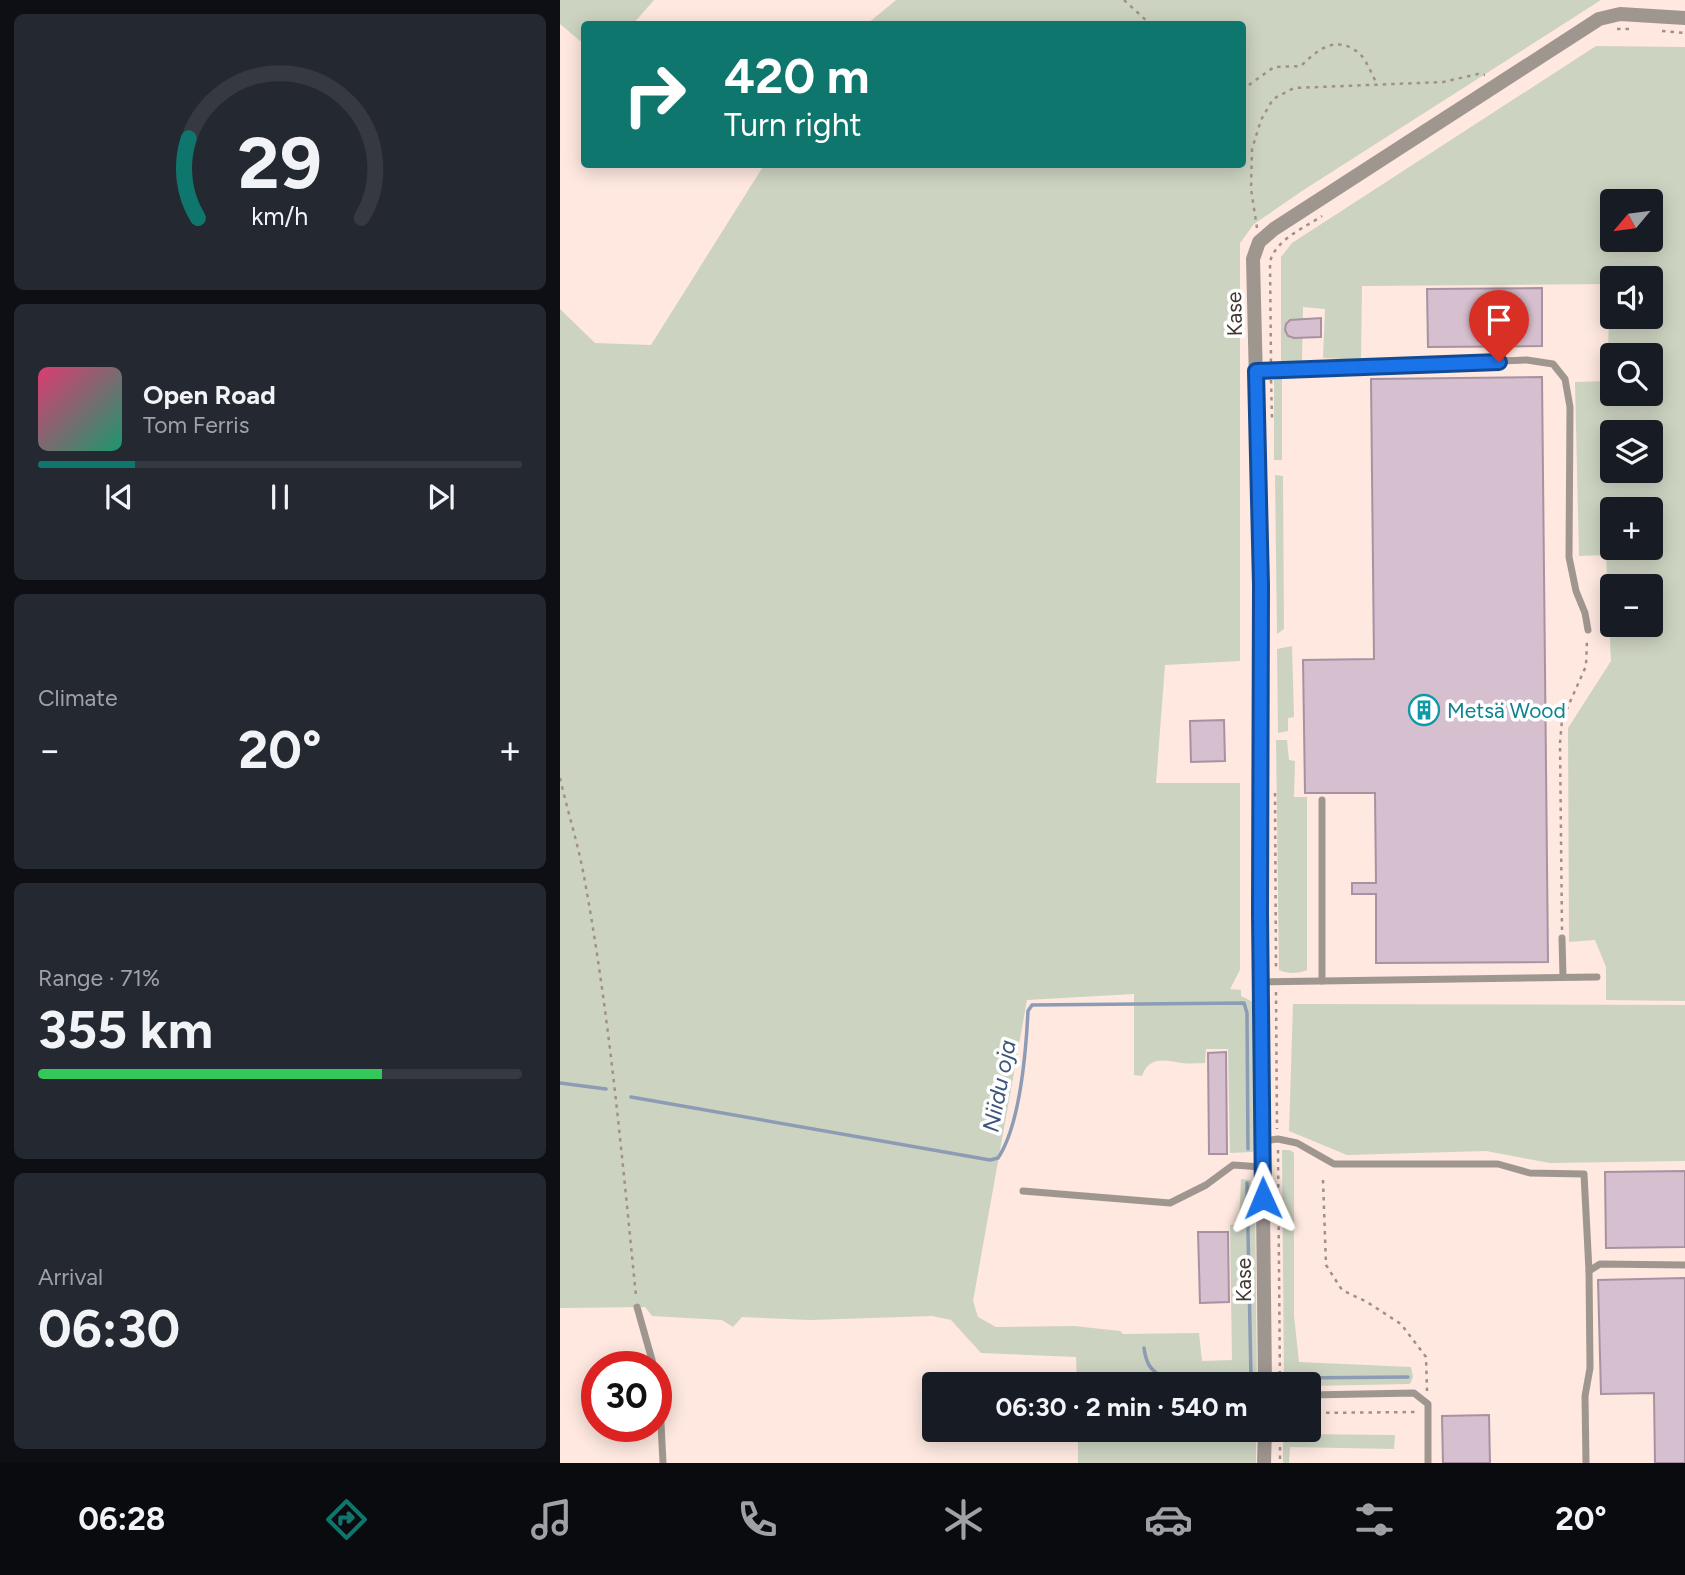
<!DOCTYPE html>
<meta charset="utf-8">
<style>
body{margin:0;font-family:Figtree,sans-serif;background:#242831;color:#f1f3f6;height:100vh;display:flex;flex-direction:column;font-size:26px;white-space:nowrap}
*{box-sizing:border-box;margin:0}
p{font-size:23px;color:#9ea1a6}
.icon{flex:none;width:38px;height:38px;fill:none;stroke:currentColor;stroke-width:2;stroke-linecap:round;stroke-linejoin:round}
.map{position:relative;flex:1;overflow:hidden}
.sheet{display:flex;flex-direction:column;gap:14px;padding:14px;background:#0d0f14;width:560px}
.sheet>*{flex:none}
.guide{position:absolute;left:21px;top:21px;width:665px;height:147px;border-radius:7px;box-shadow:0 4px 18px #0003;background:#0f766e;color:#fff;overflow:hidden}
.needle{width:46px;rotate:241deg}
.buttons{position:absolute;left:1040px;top:189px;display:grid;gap:14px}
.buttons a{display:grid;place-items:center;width:63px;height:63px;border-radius:7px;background:#171b24;box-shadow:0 4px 18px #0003;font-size:35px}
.speed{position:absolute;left:21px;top:1351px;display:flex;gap:14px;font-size:35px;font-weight:700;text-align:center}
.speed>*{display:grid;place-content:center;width:91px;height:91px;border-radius:50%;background:#171b24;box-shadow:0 4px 18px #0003;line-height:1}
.speed .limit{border:10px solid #d22;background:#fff;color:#111}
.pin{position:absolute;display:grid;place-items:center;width:60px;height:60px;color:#fff;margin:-72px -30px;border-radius:50% 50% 50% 0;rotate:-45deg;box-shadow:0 0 7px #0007}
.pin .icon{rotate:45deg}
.me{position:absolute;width:77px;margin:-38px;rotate:359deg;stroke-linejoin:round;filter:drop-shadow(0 0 5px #0008)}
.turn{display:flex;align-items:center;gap:24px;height:147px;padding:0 28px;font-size:32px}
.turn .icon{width:91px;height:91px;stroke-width:2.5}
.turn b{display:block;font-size:49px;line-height:60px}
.big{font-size:52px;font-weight:700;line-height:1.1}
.sheet .card{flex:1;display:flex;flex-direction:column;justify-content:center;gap:10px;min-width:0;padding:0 24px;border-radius:10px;background:#242831}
.sheet .dial{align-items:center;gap:0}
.dial svg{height:182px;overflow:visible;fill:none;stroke:#363941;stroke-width:7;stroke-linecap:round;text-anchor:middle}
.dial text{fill:#f1f3f6;stroke:none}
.song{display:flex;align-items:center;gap:21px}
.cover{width:84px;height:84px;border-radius:10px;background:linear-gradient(135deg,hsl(340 70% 55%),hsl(160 70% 35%))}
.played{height:7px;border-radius:4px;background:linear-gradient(90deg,#0f766e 20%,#363941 20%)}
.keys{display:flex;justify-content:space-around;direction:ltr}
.heat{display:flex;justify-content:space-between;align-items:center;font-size:38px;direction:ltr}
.charge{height:10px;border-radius:5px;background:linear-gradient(90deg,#34c759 71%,#363941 0)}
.trip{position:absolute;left:362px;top:1372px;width:399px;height:70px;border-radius:7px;background:#171b24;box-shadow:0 4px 18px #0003;font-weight:700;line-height:70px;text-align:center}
.tabs{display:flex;height:112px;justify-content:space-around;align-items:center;background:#090b0e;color:#9ea1a6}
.tabs .icon{width:49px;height:49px}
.tabs .current{color:#0f766e}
.tabs b{font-size:32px;color:#f1f3f6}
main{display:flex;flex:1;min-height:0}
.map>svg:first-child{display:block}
.green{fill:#cdd3c1;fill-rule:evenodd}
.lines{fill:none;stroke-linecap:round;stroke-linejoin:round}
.stream{stroke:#8c9cb4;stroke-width:3.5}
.building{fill:#d6bfce;stroke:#a892a1;stroke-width:2}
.path{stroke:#a1908a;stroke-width:2.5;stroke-dasharray:3.5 5;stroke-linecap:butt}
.lane{stroke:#9f978f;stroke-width:7}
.street{stroke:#9f978f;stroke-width:14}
.route-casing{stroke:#114b97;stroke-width:18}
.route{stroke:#1a73e8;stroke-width:12}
.labels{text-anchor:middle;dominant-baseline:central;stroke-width:7;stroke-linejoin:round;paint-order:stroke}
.street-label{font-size:21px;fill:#423733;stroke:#fff}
.culture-label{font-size:21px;fill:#0d838f;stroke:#fff;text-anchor:start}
.water-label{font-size:23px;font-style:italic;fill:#3b557b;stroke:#fff}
</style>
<main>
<section class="sheet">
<div class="card dial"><svg viewBox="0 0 100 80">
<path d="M14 69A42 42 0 1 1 86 69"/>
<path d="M14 69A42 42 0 0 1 10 34" stroke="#0f766e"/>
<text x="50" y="56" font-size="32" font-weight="700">29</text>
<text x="50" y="72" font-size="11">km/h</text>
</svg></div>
<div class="card">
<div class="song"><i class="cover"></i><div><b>Open Road</b><p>Tom Ferris</p></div></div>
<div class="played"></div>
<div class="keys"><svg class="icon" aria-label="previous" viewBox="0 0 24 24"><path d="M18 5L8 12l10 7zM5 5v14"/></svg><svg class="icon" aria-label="pause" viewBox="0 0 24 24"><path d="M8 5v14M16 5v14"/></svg><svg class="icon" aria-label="next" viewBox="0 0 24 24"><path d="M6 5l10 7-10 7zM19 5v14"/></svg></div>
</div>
<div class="card"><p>Climate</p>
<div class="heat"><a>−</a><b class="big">20°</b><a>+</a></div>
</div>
<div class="card"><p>Range · 71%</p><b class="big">355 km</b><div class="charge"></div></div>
<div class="card"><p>Arrival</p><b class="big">06:30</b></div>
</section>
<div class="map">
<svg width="1125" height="1463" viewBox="0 0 1125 1463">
<rect width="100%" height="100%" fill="#fee8e0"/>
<!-- green -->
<g class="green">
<path d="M0,0H94L73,24H24V44L0,24Z"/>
<path d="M336,0H1041L742,191L694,224L680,243V661L605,665L596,783H680V970L670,989L681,990V996L693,1002L695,1147L693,1152L670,1153L668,1049H646L645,1063C637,1063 629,1064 621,1063C604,1060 589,1056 582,1076L574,1075V994L467,1000L413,1301L418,1317L436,1327L514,1326L560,1331L563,1334L639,1333L642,1361L672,1360L670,1225L679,1224L681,1179L690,1180L695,1191L697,1384H517L516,1357L421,1353L391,1320L372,1316L250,1320L182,1317L173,1327L162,1320L92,1316L85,1307L0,1308V309L35,343L91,345L204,165L682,164V24H307Z"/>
<path d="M1036,46L1125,47V1001L1046,1000V967L1035,940L1009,942L1008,728L1051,661L1046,555L1019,556L1015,382L1047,381L1050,284L802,286L801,360L763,358L765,309L743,307L742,361H721V257L732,243ZM1052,201H1090V240H1052ZM1052,278H1090V317H1052ZM1052,355H1090V394H1052ZM1052,432H1090V471H1052ZM1052,509H1090V548H1052ZM1052,586H1090V625H1052Z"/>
<path d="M718,377L722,379V460H714V378Z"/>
<path d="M715,475L723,476L724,629L717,634Z"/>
<path d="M732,646L734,717L728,718V731L718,733L717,649Z"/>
<path d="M716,740H727L729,760L735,761L734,797H747V970C738,974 727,974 719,970Z"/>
<path d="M733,1004L1125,1005V1161L990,1163L926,1151L787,1155L729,1131Z"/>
<path d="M722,1150H730L734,1153V1316L739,1362L851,1367L853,1377L850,1384L749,1386V1384H724Z"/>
<path d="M518,1430H693L696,1432V1463H518Z"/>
<path d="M723,1430H732L734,1434L835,1435L834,1449L730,1447L729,1463H723Z"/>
</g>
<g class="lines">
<!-- stream -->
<g class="stream">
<path d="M0,1083L46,1089"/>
<path d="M71,1097L430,1160L438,1158C460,1125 466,1051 468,1011L472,1005L684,1003L687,1013L688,1149"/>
<path d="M584,1348C586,1362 589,1369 602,1377H691L687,1183"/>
<path d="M735,1378L848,1377"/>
</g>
</g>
<!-- building -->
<g class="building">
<path d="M982,288V346L868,347L867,289Z"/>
<path d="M761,318V337L734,338L728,336L725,330L726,324L730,320Z"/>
<path d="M982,377L988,962L816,963V894H792V883H816L815,793H745L743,660L814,659L811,379Z"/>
<path d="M664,720L665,761L631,762L630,721Z"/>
<path d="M666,1052L667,1154H649L648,1053Z"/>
<path d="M1125,1171V1247L1046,1248L1045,1172Z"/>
<path d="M638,1232H668L669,1302L640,1303Z"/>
<path d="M1125,1278V1463H1095L1094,1393L1041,1394L1038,1280Z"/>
<path d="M929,1415L930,1463H883L882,1416Z"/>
</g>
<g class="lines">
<!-- path -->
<g class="path">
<path d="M564,0L590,24"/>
<path d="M1057,29H1071"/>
<path d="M1102,31L1125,33"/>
<path d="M682,90L714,67L741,66C758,49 777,34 800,54C807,61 812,75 817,84"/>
<path d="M697,228L691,189L692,149L701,120L713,99L734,88L883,82L918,74L925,75"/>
<path d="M711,362L710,262C715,240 744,228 762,216"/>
<path d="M711,380L712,418"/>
<path d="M0,778C8,813 19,847 25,882C50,1019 62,1158 76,1296"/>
<path d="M715,793L716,971"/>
<path d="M1002,930L1000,743L1002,720L1026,666L1027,640"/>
<path d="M716,992L717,1129"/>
<path d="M718,1150L720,1384"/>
<path d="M763,1180L766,1265L782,1290L807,1302L841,1324L866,1357L867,1391"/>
<path d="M749,1413L858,1412"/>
<path d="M720,1430V1463"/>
</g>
<!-- lane -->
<g class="lane">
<path d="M696,371L967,360L993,364L1005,379L1010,407L1009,557L1016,591L1025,613L1028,630"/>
<path d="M1002,938L1003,977"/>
<path d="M762,981V800"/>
<path d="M701,982L1037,977"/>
<path d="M703,1141L718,1139L737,1143L774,1164H938L970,1173L1024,1174L1029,1271"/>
<path d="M463,1191L610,1203L646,1185L673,1165L702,1167"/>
<path d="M77,1307L94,1367"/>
<path d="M96,1378L100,1404L103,1463"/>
<path d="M749,1395L854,1393L868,1404V1463"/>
<path d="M1026,1463L1025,1396L1030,1368L1029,1271L1040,1264L1125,1265"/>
</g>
<!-- street -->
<g class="street">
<path d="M705,1384L700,940L701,585L693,259L699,242L714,229L1039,19L1060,14L1125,18"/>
<path d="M704,1463L705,1430"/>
</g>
</g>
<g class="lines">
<!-- route casing -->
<g class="route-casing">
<path id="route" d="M703,1198L700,913L701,585L696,371L939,362"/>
</g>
<!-- route -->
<use href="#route" class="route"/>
</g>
<!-- icons -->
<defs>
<g id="building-ring" transform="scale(1.575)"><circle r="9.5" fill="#fff" stroke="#0f9aa8" stroke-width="1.5"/><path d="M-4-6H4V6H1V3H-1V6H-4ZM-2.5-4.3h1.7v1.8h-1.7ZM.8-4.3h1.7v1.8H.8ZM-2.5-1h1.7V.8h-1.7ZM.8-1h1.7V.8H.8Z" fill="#0f9aa8"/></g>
</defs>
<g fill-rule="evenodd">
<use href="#building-ring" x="864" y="710"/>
</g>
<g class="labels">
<!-- street labels -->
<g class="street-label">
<text transform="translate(674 314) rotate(-91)">Kase</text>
<text transform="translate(683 1280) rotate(-90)">Kase</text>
</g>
<!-- culture labels -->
<g class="culture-label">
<text x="887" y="710">Metsä Wood</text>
</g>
<!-- water labels -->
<g class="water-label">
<text transform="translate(439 1086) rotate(-79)">Niidu oja</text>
</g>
</g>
</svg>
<div class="buttons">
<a><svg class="needle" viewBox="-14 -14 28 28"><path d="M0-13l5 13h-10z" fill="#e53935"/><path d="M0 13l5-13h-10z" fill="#9ea1a6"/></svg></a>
<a><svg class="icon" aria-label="sound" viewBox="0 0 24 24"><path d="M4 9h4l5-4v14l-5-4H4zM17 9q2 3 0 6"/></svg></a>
<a><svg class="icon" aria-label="search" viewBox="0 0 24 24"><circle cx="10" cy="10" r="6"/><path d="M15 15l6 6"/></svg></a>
<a><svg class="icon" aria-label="layers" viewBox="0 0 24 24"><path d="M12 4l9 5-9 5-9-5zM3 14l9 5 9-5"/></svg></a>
<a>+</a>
<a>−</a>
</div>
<div class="speed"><div class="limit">30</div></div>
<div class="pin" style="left:939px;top:362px;background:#d93025"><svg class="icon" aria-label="arrive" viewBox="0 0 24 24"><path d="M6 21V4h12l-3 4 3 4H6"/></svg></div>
<svg class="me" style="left:703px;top:1198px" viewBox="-20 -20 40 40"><path d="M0-17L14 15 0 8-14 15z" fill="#1a73e8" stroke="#fff" stroke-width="4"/></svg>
<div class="trip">06:30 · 2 min · 540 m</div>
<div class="guide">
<div class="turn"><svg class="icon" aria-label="right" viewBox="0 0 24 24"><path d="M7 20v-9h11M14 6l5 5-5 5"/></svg><div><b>420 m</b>Turn right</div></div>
</div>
</div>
</main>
<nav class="tabs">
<b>06:28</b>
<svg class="icon current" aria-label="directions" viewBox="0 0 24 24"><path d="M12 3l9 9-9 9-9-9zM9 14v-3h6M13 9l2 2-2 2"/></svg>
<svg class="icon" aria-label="music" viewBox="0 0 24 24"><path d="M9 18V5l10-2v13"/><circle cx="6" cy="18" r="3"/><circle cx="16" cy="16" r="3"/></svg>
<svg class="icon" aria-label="phone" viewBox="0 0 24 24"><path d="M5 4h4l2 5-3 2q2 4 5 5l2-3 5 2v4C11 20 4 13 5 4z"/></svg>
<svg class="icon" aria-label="climate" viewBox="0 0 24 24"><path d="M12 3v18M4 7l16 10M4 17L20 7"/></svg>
<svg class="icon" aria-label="car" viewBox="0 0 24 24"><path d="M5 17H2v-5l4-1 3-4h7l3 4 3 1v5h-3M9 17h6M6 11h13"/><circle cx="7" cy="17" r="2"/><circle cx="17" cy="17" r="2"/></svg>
<svg class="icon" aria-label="filters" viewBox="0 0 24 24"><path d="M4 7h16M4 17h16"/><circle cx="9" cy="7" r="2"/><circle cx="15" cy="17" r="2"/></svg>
<b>20°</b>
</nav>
